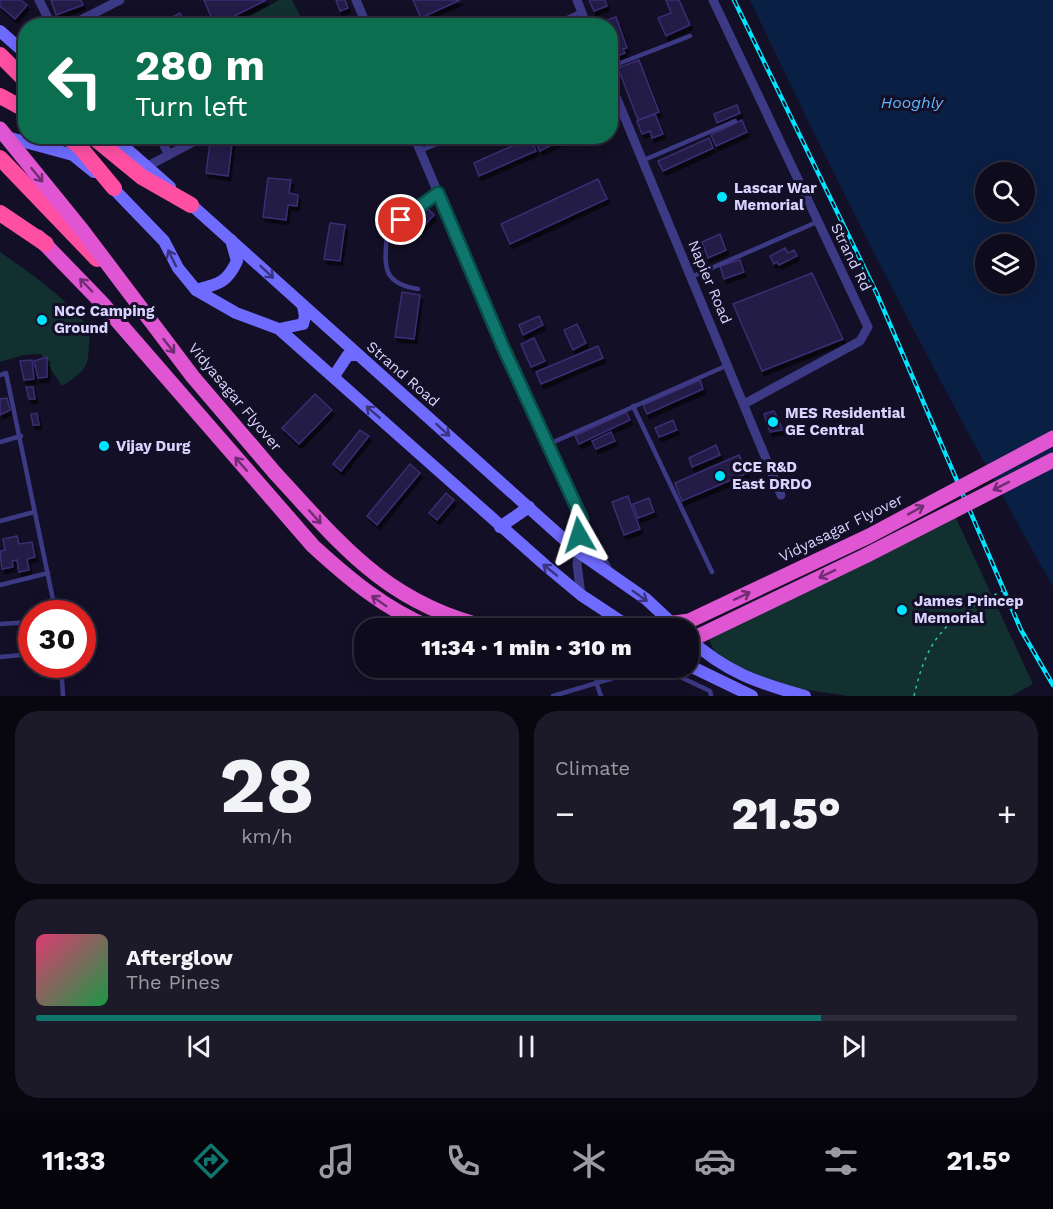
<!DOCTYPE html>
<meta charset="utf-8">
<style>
body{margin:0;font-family:"Work Sans",sans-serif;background:#1c1929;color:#f1f3f6;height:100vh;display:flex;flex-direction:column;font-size:22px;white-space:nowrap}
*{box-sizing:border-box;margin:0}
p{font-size:20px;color:#9b9ba3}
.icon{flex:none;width:33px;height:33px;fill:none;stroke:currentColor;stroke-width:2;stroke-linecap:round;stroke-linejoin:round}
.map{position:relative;height:696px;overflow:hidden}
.details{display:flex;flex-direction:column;gap:15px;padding:15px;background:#08060f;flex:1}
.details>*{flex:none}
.guide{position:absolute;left:18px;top:18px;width:600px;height:126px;border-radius:24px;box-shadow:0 3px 15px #0003,0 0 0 2px #2e2b3b;background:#0b6e4f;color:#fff;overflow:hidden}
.tools{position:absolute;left:975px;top:162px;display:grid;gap:12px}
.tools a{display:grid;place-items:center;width:60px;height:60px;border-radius:50%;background:#0e0b1c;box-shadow:0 3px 15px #0003,0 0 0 2px #2e2b3b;font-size:30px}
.speed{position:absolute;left:18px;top:600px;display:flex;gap:12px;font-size:30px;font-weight:700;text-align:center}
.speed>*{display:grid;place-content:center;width:78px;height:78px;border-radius:50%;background:#0e0b1c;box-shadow:0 3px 15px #0003,0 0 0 2px #2e2b3b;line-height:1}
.speed .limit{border:9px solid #d22;background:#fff;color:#111}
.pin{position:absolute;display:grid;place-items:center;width:51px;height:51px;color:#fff;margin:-26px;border:3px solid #fff;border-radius:50%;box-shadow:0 2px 6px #0007}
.me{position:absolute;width:66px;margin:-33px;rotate:354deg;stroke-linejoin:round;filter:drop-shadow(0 0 4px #0008)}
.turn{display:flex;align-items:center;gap:21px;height:126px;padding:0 18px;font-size:27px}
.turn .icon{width:78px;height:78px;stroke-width:2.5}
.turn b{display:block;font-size:42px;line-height:51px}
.big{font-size:45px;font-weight:800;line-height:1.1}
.details .card{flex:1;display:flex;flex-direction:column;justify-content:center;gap:9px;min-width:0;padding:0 21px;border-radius:24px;background:#1c1929}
.details .dial{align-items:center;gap:0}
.dial b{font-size:78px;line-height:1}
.song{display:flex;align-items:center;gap:18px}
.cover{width:72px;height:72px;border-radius:9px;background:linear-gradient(135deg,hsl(340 70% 55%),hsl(140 70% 35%))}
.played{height:6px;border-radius:3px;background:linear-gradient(90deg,#0f766e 80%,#2e2b3b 80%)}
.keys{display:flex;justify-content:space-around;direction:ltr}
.heat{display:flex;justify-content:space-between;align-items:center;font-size:33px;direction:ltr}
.details .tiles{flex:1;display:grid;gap:15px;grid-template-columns:1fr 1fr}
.card:last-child{grid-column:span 2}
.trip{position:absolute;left:354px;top:618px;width:345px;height:60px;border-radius:24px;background:#0e0b1c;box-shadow:0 3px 15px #0003,0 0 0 2px #2e2b3b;font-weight:800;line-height:60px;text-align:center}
.menu{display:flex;height:96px;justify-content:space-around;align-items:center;background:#06040b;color:#9b9ba3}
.menu .icon{width:42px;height:42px}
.menu .selected{color:#0f766e}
.menu b{font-size:27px;color:#f1f3f6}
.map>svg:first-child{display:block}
.green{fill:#12302f}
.water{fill:#0a1f44;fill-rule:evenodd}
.building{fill:#241b47;stroke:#3b2d73;stroke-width:1.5;filter:url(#shadow)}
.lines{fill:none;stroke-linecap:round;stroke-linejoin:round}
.path{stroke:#2fb8b0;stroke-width:1.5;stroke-dasharray:3 4.5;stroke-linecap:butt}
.service{stroke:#3d3a85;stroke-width:4.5}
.minor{stroke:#3d3a85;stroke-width:9}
.secondary{stroke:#6f6bff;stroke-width:12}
.trunk{stroke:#e055d1;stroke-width:15}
.motorway{stroke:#ff4fa3;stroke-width:16}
.rail-casing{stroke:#00e5ff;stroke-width:4.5}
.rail{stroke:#130f26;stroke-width:2;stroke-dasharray:7;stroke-linecap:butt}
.trunk-bridge{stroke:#e055d1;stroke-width:15}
.oneway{stroke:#6f2e73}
.oneway2{stroke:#38347d}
.route-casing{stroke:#0a4d48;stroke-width:15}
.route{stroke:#0f766e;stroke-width:10}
.poi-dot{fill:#00e5ff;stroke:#130f26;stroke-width:2}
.labels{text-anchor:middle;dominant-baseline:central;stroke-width:6;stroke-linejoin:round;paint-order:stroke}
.poi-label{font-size:15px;font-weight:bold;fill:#d9d4ff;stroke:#130f26;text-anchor:start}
.street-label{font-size:15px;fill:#d9d4ff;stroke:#130f26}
.water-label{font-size:16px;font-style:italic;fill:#62b6ff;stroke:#130f26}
</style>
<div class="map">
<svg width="1053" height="696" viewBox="0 0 1053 696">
<defs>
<filter id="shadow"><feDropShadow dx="2.5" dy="4.5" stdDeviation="0" flood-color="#0009"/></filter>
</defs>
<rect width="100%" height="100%" fill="#130f26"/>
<!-- green -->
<g class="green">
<path d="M279,0H292L305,25H234Z"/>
<path d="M0,252C32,274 66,298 90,329C87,364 93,367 62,386L41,354L23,355L0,362Z"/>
<path d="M955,516L1033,684L1011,696H848L774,685L737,668L714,651L709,639Z"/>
</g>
<!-- water -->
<path class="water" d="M750,0H1053V587C945,395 844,199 750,0ZM986,172H1024V212H986ZM986,244H1024V284H986Z"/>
<!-- building -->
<g class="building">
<path d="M0,0H21L27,5L15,19L0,6Z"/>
<path d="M51,0H81L83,5L56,15Z"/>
<path d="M204,0H266L215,26Z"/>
<path d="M336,0H345L348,8L340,11Z"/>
<path d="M413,0H460L421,18Z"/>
<path d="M589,0H605L607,6L594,11Z"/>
<path d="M666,0H679L690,25L666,36L658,18L671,13Z"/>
<path d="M180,13L187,26H156Z"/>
<path d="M616,17L627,48L623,49L625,53L612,58L610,26H600L599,23Z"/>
<path d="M639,60L659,112L638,120L618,68Z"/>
<path d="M737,105L740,113L717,123L714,114Z"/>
<path d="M655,114L663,134L652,138L650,131L642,134L637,121Z"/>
<path d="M742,120L747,132L716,146L711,135Z"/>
<path d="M211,136H233L228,176L206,173Z"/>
<path d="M533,136H569L540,151Z"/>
<path d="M530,138L536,151L479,176L474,163Z"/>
<path d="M709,138L713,148L663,171L658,161Z"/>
<path d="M268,178L291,180L289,193L298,195L297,206L288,205L286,220L263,217Z"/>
<path d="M598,179L607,199L510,244L501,224Z"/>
<path d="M427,208L434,215L421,229L413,222Z"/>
<path d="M330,223L345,225L340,261L324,259Z"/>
<path d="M720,234L726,250L708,258L702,242Z"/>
<path d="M785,248L788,253L794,250L797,256L779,265L777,262L774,264L770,256Z"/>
<path d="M740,260L744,272L724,279L720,266Z"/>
<path d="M812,273L843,339L762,371L733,304Z"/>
<path d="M402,292L420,295L414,339L395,337Z"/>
<path d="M539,316L543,325L523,335L519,325Z"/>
<path d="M577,324L586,343L573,350L564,330Z"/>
<path d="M534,338L545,361L531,367L521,344Z"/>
<path d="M598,346L603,358L541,384L536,372Z"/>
<path d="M47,357V377L38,378L34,361Z"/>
<path d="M32,360L34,379L24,380L20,361Z"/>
<path d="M700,380L703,389L647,414L643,405Z"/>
<path d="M26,387H33L35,399H29Z"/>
<path d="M315,394L332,410L299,444L282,428Z"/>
<path d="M7,398L10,410L0,415V399Z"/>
<path d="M774,411L783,430L770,432L764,414Z"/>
<path d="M626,412L630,420L579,444L575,436Z"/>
<path d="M37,413L39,425H33L31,414Z"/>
<path d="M673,420L677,430L659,437L655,428Z"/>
<path d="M360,430L369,436L341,471L333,464Z"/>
<path d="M611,432L615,441L596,449L592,441Z"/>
<path d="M716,445L720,455L692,467L689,458Z"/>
<path d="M739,455L747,473L682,501L675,483Z"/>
<path d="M410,464L420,473L377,525L367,516Z"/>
<path d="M446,493L454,500L437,520L429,513Z"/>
<path d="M628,496L640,529L624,535L612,502Z"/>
<path d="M649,498L654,512L638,518L633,504Z"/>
<path d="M17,536L19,544L32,542L35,557L27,559L29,570L19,572L17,560L12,561L13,567L2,569L0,551L5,550L3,539Z"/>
</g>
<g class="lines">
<!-- path -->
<path class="path" d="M914,696C928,634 948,618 1004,590"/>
<!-- service -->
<g class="service">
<path d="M550,26L580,12"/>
<path d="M610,67L690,36"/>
<path d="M420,151L455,136"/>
<path d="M644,160L735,121"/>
<path d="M691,277L817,222"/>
<path d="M418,289C380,283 385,265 387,232L416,207L438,193"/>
<path d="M0,375L6,373L56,614"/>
<path d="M633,406L712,572"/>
<path d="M0,442L21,436"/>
<path d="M549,444L728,365"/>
<path d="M0,521L34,512"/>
<path d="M0,585L48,573"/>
<path d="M0,624L32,622"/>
<path d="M0,657L32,654"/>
<path d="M61,664L63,696"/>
<path d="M596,682L601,696"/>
<path d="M553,696L647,668L674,674L710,691L711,696"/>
</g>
<!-- minor -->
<g class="minor">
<path d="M39,0L52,26"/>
<path d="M356,0L367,26"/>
<path d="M577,0L587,26"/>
<path d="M713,0L868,327L860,341L744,404"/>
<path d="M69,26L120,0"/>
<path d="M610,82L781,495"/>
<path d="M159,136L169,155"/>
<path d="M414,136C476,283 536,431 609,572"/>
<path d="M146,167L204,136"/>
<path d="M581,595L577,564L582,519"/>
</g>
<!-- secondary -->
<g class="secondary">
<path d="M0,31L26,54"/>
<path d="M3,136L73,155L94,172"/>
<path d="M112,136L170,187"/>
<path d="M108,183L164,241L178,268L196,290L236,313L279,329L545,565L581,595L631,628"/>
<path d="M186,200L577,551L646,599L677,628"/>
<path d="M196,290C218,284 227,283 237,261L231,240"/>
<path d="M279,329L303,324L305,316L303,306"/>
<path d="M334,376L348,355H358"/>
<path d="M500,527L529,507"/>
<path d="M688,638C726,672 757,683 805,696"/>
<path d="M688,665L752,696"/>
</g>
<!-- trunk -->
<g class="trunk">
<path d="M38,237L101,302L313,546C349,579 385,609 431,628"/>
<path d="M275,473C343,547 388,604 490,628"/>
</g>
<!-- motorway -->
<g class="motorway">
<path d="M0,55L26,81"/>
<path d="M0,96L26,110"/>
<path d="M66,136L80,147L114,188"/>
<path d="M92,136L142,177L191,205"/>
<path d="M0,158L97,259"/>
<path d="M0,213L46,244"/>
</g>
<!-- rail casing -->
<g class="rail-casing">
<path id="rail" d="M734,0L877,294L1021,630L1053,685"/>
</g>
<!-- rail -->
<use href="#rail" class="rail"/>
<!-- trunk-bridge -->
<g class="trunk-bridge">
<path d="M0,129L82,230L193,377L275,473"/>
<path d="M638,628L689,621L869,536L1053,438"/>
<path d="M688,638L701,635L865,556L1053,460"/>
</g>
</g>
<!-- one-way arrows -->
<defs><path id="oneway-shaft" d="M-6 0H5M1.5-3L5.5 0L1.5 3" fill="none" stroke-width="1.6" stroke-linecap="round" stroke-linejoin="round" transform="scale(1.5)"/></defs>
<g class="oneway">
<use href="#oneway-shaft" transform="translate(37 175) rotate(51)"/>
<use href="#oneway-shaft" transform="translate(86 285) rotate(-134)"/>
<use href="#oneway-shaft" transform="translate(169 346) rotate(52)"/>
<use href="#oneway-shaft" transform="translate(241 464) rotate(-131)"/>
<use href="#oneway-shaft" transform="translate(1001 486) rotate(153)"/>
<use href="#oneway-shaft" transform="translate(916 510) rotate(-29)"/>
<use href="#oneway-shaft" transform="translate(315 517) rotate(48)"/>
<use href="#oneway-shaft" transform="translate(827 574) rotate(154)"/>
<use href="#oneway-shaft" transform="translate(742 596) rotate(-25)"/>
<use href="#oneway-shaft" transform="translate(379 601) rotate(-145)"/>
</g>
<g class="oneway2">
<use href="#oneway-shaft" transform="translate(172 258) rotate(-116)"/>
<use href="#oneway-shaft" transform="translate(267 272) rotate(43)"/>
<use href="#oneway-shaft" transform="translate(373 412) rotate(-139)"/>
<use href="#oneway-shaft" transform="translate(443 430) rotate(42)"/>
<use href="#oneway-shaft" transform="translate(550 570) rotate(-141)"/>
<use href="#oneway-shaft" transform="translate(640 596) rotate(36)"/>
</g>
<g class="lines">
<!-- route casing -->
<g class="route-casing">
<path id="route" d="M401,220L438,193L503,347L582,519L579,535"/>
</g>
<!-- route -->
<use href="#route" class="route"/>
</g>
<!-- markers -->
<g class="poi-dot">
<circle cx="722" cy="197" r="6"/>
<circle cx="42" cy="320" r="6"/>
<circle cx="773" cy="422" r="6"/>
<circle cx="104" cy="446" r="6"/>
<circle cx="720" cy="476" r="6"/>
<circle cx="902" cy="610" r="6"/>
</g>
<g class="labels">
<!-- poi labels -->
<g class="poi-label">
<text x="734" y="188">Lascar War<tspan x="734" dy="17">Memorial</tspan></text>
<text x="54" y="311">NCC Camping<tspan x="54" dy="17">Ground</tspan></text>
<text x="785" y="413">MES Residential<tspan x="785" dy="17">GE Central</tspan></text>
<text x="116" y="446">Vijay Durg</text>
<text x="732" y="467">CCE R&amp;D<tspan x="732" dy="17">East DRDO</tspan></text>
<text x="914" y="601">James Princep<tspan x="914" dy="17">Memorial</tspan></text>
</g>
<!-- street labels -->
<g class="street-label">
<text transform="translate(851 257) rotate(64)">Strand Rd</text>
<text transform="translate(710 282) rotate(67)">Napier Road</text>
<text transform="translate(403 374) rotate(41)">Strand Road</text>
<text transform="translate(235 397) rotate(50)">Vidyasagar Flyover</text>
<text transform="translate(841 528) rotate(-26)">Vidyasagar Flyover</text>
</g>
<!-- water labels -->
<g class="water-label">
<text x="912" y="102">Hooghly</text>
</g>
</g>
</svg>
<div class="tools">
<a><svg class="icon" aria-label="search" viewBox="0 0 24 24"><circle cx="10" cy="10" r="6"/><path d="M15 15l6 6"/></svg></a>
<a><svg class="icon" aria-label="layers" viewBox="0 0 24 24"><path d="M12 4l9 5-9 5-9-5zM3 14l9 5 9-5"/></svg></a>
</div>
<div class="speed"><div class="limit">30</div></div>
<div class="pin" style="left:401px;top:220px;background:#d93025"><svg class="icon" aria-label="arrive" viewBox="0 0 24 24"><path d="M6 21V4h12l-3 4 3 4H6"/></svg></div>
<svg class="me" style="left:579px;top:535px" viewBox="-20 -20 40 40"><path d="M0-17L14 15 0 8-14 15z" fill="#0f766e" stroke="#fff" stroke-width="4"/></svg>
<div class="trip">11:34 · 1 min · 310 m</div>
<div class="guide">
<div class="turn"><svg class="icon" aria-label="left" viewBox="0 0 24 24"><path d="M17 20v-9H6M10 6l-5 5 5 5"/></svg><div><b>280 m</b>Turn left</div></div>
</div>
</div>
<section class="details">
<div class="tiles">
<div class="card dial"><b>28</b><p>km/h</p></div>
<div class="card"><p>Climate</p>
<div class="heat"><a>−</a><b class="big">21.5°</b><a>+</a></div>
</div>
<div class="card">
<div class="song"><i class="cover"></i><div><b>Afterglow</b><p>The Pines</p></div></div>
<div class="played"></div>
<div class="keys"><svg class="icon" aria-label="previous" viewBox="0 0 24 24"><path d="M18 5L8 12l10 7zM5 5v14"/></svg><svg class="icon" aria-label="pause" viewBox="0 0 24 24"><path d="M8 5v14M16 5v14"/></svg><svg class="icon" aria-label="next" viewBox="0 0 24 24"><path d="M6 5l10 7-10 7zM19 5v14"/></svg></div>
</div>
</div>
</section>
<nav class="menu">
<b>11:33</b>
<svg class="icon selected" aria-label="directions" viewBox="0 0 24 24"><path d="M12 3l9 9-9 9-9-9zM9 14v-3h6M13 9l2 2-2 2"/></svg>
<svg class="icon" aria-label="music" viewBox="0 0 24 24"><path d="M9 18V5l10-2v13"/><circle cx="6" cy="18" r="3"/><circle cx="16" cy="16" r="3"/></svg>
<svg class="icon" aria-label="phone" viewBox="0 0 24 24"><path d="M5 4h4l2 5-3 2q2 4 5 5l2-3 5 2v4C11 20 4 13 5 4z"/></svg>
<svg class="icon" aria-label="climate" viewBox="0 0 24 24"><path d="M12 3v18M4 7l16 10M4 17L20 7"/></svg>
<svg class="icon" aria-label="car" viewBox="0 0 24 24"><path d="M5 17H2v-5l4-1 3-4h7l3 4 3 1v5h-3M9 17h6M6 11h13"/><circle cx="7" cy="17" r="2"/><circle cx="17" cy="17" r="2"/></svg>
<svg class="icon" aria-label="filters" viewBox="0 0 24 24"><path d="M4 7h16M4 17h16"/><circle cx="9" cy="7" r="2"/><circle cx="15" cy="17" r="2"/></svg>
<b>21.5°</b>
</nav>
